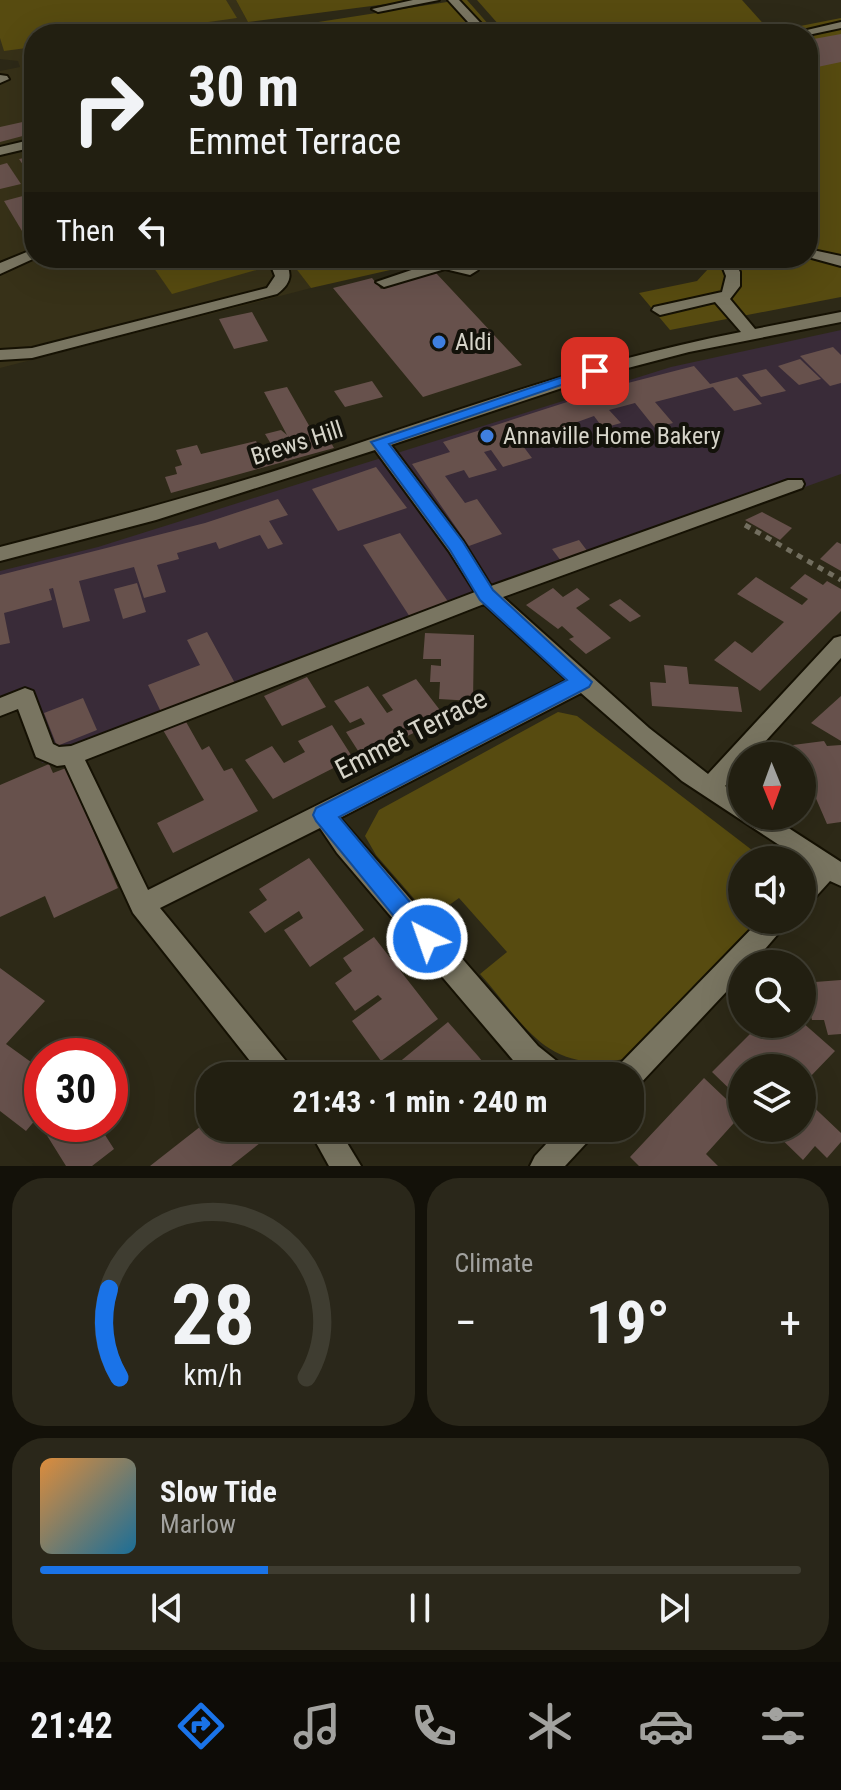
<!DOCTYPE html>
<meta charset="utf-8">
<style>
body{margin:0;font-family:"Roboto Condensed",sans-serif;background:#2a271a;color:#f1f3f6;height:100vh;display:flex;flex-direction:column;font-size:30px;white-space:nowrap}
*{box-sizing:border-box;margin:0}
p{font-size:26px;color:#a2a29f}
.icon{flex:none;width:44px;height:44px;fill:none;stroke:currentColor;stroke-width:2;stroke-linecap:round;stroke-linejoin:round}
.map{position:relative;height:1166px;overflow:hidden}
.panel{display:flex;flex-direction:column;gap:12px;padding:12px;background:#131109;flex:1}
.panel>*{flex:none}
.banner{position:absolute;left:24px;top:24px;width:794px;height:244px;border-radius:32px;box-shadow:0 8px 32px #0002,0 0 0 2px #3f3d31;background:#221f11;color:#f1f3f6;overflow:hidden}
.needle{width:52px;rotate:179deg}
.tools{position:absolute;left:728px;top:742px;display:grid;gap:16px}
.tools a{display:grid;place-items:center;width:88px;height:88px;border-radius:50%;background:#221f11;box-shadow:0 8px 32px #0002,0 0 0 2px #3f3d31;font-size:40px}
.speed{position:absolute;left:24px;top:1038px;display:flex;gap:16px;font-size:40px;font-weight:700;text-align:center}
.speed>*{display:grid;place-content:center;width:104px;height:104px;border-radius:50%;background:#221f11;box-shadow:0 8px 32px #0002,0 0 0 2px #3f3d31;line-height:1}
.speed .limit{border:12px solid #d22;background:#fff;color:#111}
.pin{position:absolute;display:grid;place-items:center;width:68px;height:68px;color:#fff;margin:-34px;border-radius:16px;box-shadow:0 4px 12px #0006}
.me{position:absolute;width:88px;margin:-44px;rotate:319deg;stroke-linejoin:round;filter:drop-shadow(0 0 6px #0008)}
.turn{display:flex;align-items:center;gap:28px;height:168px;padding:0 32px;font-size:36px}
.turn .icon{width:104px;height:104px;stroke-width:2.5}
.turn b{display:block;font-size:56px;line-height:68px}
.then{display:flex;align-items:center;height:76px;padding:0 32px;background:#0003;gap:16px;font-size:30px}
.big{font-size:60px;font-weight:700;line-height:1.1}
.panel .card{flex:1;display:flex;flex-direction:column;justify-content:center;gap:12px;min-width:0;padding:0 28px;border-radius:32px;background:#2a271a}
.panel .dial{align-items:center;gap:0}
.dial svg{height:208px;overflow:visible;fill:none;stroke:#3f3d31;stroke-width:7;stroke-linecap:round;text-anchor:middle}
.dial text{fill:#f1f3f6;stroke:none}
.song{display:flex;align-items:center;gap:24px}
.cover{width:96px;height:96px;border-radius:12px;background:linear-gradient(135deg,hsl(30 70% 55%),hsl(200 70% 35%))}
.played{height:8px;border-radius:4px;background:linear-gradient(90deg,#1a73e8 30%,#3f3d31 30%)}
.keys{display:flex;justify-content:space-around;direction:ltr}
.heat{display:flex;justify-content:space-between;align-items:center;font-size:44px;direction:ltr}
.panel .tiles{flex:1;display:grid;gap:12px;grid-template-columns:1fr 1fr}
.card:last-child{grid-column:span 2}
.trip{position:absolute;left:196px;top:1062px;width:448px;height:80px;border-radius:32px;background:#221f11;box-shadow:0 8px 32px #0002,0 0 0 2px #3f3d31;font-weight:700;line-height:80px;text-align:center}
.menu{display:flex;height:128px;justify-content:space-around;align-items:center;background:#0e0c07;color:#a2a29f}
.menu .icon{width:56px;height:56px}
.menu .on{color:#1a73e8}
.menu b{font-size:36px;color:#f1f3f6}
.map>svg:first-child{display:block}
.commercial{fill:#392b38}
.built{fill:#373118}
.green{fill:#574b10}
.building{fill:#67514c}
.lines{fill:none;stroke-linecap:round;stroke-linejoin:round}
.minor-casing{stroke:#151103;stroke-width:4}
.path{stroke:#726e5f;stroke-width:5;stroke-dasharray:6 6;stroke-linecap:butt}
.minor{fill:#797561;fill-rule:evenodd}
.route{fill:#1a73e8;stroke:#114b97;stroke-width:2}
.shop-dot{fill:#3f7fe0;stroke:#13120a;stroke-width:3}
.labels{text-anchor:middle;dominant-baseline:central;stroke-width:8;stroke-linejoin:round;paint-order:stroke}
.poi-label{font-size:24px;fill:#d6d4c9;stroke:#13120a;text-anchor:start}
.street-label{font-size:24px;fill:#d6d4c9;stroke:#13120a}
.near-street-label{font-size:28px;fill:#d6d4c9;stroke:#13120a}
</style>
<div class="map">
<svg width="841" height="1166" viewBox="0 0 841 1166">
<rect width="100%" height="100%" fill="#2d2917"/>
<!-- commercial -->
<path class="commercial" d="M841,330V474L513,592L78,758L42,763L20,707L0,715V571L98,547L671,367Z"/>
<!-- built -->
<path class="built" d="M0,0H236L248,22L162,34H34V258H289L311,288L0,368V71L20,67L18,61L0,59Z"/>
<!-- green -->
<g class="green">
<path d="M0,0H226L237,18L123,34H34V47L4,51L0,38Z"/>
<path d="M236,0H418L248,22Z"/>
<path d="M460,0H467L497,34H241Z"/>
<path d="M477,0H742L769,30L748,34H507Z"/>
<path d="M841,18V297L670,330L639,293L697,281L708,269L698,258H808V34H759Z"/>
<path d="M147,258H268L274,265L172,294Z"/>
<path d="M288,258H443L311,288Z"/>
<path d="M558,712L577,716L765,860H742V920H762L624,1059C546,1074 526,1026 480,974L507,952L459,898L431,918L376,855L365,836L379,810Z"/>
</g>
<!-- building -->
<g class="building">
<path d="M841,34V62L808,69V40Z"/>
<path d="M27,121L34,124V133L0,142V127Z"/>
<path d="M34,156V181L19,159Z"/>
<path d="M7,163L21,184L0,189V165Z"/>
<path d="M34,193V234L25,236L4,201Z"/>
<path d="M436,273L480,320L522,365L423,397L333,288L372,278L381,289Z"/>
<path d="M252,312L268,341L234,349L219,319Z"/>
<path d="M833,347L841,355V383L830,386L800,356Z"/>
<path d="M800,359L821,379L799,385L778,366Z"/>
<path d="M694,366L710,384L737,377L762,404L734,411L713,387L655,402L673,423L655,428L635,403L609,410L621,423L603,428L594,416L569,425L577,433L564,438L556,429L520,442L532,458L503,467L491,450L484,452L497,470L469,478L464,470L445,476L465,503L477,499L502,534L469,546L412,464L450,452L443,442L620,385Z"/>
<path d="M766,369L786,391L761,397L742,375Z"/>
<path d="M372,381L383,397L345,407L334,391Z"/>
<path d="M287,387L311,429L322,426L334,448L171,493L165,477L177,474L175,467L182,465L176,450L197,445L201,454L256,441L259,447L271,444L265,434L281,430L287,435L264,392Z"/>
<path d="M376,467L407,508L338,531L312,489Z"/>
<path d="M278,499L288,515L269,521L283,544L268,549L260,535L219,549L216,542L177,553L179,559L157,565L166,592L144,598L134,567L79,581L90,621L63,628L53,588L49,589L52,600L4,613L10,643L0,645V575L205,523Z"/>
<path d="M762,512L792,528L780,540L745,520Z"/>
<path d="M400,533L449,603L410,617L363,545Z"/>
<path d="M579,540L591,556L564,565L552,549Z"/>
<path d="M837,542L841,544V571L820,559Z"/>
<path d="M805,574L823,585L827,581L841,589V611L760,691L714,660L735,641L752,653L784,622L737,594L756,577L802,605L808,599L790,588Z"/>
<path d="M137,583L146,612L123,619L114,589Z"/>
<path d="M553,588L563,597L577,588L590,599L576,608L611,638L586,654L569,639L574,637L562,626L558,629L526,605Z"/>
<path d="M620,599L641,616L630,622L609,605Z"/>
<path d="M207,632L236,685L162,714L148,685L200,665L187,640Z"/>
<path d="M425,633L474,635L473,701L439,699L440,682H430L431,665L441,666V659H423Z"/>
<path d="M664,665L687,667L689,684L738,687L742,712L652,706L650,682L666,683Z"/>
<path d="M307,677L326,707L282,726L264,696Z"/>
<path d="M416,679L446,718L362,757L346,732L365,724L361,718L350,723L334,701L368,686L387,713L393,710L382,695Z"/>
<path d="M841,696V741L811,723Z"/>
<path d="M83,698L97,730L57,746L44,713Z"/>
<path d="M185,720L202,750L209,746L224,771L232,768L258,811L173,853L157,823L204,800L163,730Z"/>
<path d="M332,725L353,758L273,799L245,760L272,746L284,763L305,752L298,741Z"/>
<path d="M824,741L827,746L841,745V822L827,824L802,766V756H798L793,745Z"/>
<path d="M49,764L53,773L66,768L118,888L54,918L45,896L0,917V785Z"/>
<path d="M309,858L364,930L310,967L284,930L303,918L299,911L265,933L249,912L267,900L259,889Z"/>
<path d="M374,937L438,1019L381,1061L352,1021L382,999L378,995L355,1011L335,983L352,971L343,958Z"/>
<path d="M0,968L45,1001L6,1044L42,1070V1112L26,1131L0,1111Z"/>
<path d="M841,980V1034L828,1035L824,1020H812L802,983Z"/>
<path d="M448,1022L478,1056L494,1076H406L397,1064Z"/>
<path d="M802,1022L835,1051L809,1078L802,1068L791,1062L786,1068H742V1101L712,1072L760,1024Z"/>
<path d="M704,1078L742,1114L706,1154L718,1166H639L630,1157Z"/>
<path d="M802,1096L841,1133V1142L827,1158L815,1146L803,1160L770,1128H802Z"/>
<path d="M42,1118V1124H98L114,1149L92,1166H66L38,1121Z"/>
<path d="M210,1119V1128H257L265,1139L231,1166H150Z"/>
</g>
<g class="lines">
<!-- minor casing -->
<g class="minor-casing">
<g id="minor">
<path d="M413,0H439L378,12L372,9Z"/>
<path d="M448,0H459L491,34H479Z"/>
<path d="M841,22V28L808,35L790,34Z"/>
<path d="M0,75L7,76L9,79L0,83Z"/>
<path d="M34,139V147L0,155V147Z"/>
<path d="M34,249L35,258L0,274V263Z"/>
<path d="M808,249L841,256V266L808,257Z"/>
<path d="M268,258H283C293,273 292,283 277,294L32,358L0,360V350L32,348L267,288L275,276Z"/>
<path d="M305,258H338L331,262L309,265Z"/>
<path d="M719,258H733L740,272V286L730,299L755,329L841,312V322L689,352L601,375L391,445L463,541L491,586L788,480H802L804,484L802,488L503,597L649,728L708,774L834,638L841,636V658L752,756H742V768L725,786L742,797V816H770L841,862V886L830,881L811,902L802,905V877L811,868L802,860L682,781L581,693L340,818L538,1046L563,1066L567,1076H531L518,1066L337,853L320,828L160,908L290,1066L294,1076H262L133,913L65,765L57,766L36,757L18,709L0,716V698L25,688L33,691L53,744L59,747L71,746L475,592L449,551L375,450L156,520L0,561V547C96,522 192,497 287,467C437,418 585,362 741,332L715,302L660,315L652,310L654,307L722,292L726,276ZM484,604L567,680L148,890L85,760Z"/>
<path d="M444,259L478,270L470,275L445,269L384,287L376,282Z"/>
<path d="M760,920H790L752,964H742V975L638,1086L630,1089V1076H614L618,1066Z"/>
<path d="M308,1128H338L361,1166H329Z"/>
<path d="M561,1128H595L591,1138L565,1166H530L535,1156Z"/>
</g>
</g>
<!-- path -->
<path class="path" d="M745,525L841,580"/>
<!-- minor -->
<use href="#minor" class="minor"/>
</g>
<!-- route -->
<path class="route" d="M589,368L602,371L389,444L463,542L493,590L592,682L589,687L339,817L435,932L439,939L435,947L427,950L419,947L316,821L313,815L316,808L567,680L480,600L450,550L371,442Z"/>
<!-- markers -->
<g class="shop-dot">
<circle cx="439" cy="342" r="8"/>
<circle cx="487" cy="436" r="8"/>
</g>
<g class="labels">
<!-- poi labels -->
<g class="poi-label">
<text x="455" y="342">Aldi</text>
<text x="503" y="436">Annaville Home Bakery</text>
</g>
<!-- street labels -->
<g class="street-label">
<text transform="translate(297 443) rotate(-18)">Brews Hill</text>
</g>
<!-- near-street labels -->
<g class="near-street-label">
<text transform="translate(411 734) rotate(-27)">Emmet Terrace</text>
</g>
</g>
</svg>
<div class="tools">
<a><svg class="needle" viewBox="-14 -14 28 28"><path d="M0-13l5 13h-10z" fill="#e53935"/><path d="M0 13l5-13h-10z" fill="#a2a29f"/></svg></a>
<a><svg class="icon" aria-label="sound" viewBox="0 0 24 24"><path d="M4 9h4l5-4v14l-5-4H4zM17 9q2 3 0 6"/></svg></a>
<a><svg class="icon" aria-label="search" viewBox="0 0 24 24"><circle cx="10" cy="10" r="6"/><path d="M15 15l6 6"/></svg></a>
<a><svg class="icon" aria-label="layers" viewBox="0 0 24 24"><path d="M12 4l9 5-9 5-9-5zM3 14l9 5 9-5"/></svg></a>
</div>
<div class="speed"><div class="limit">30</div></div>
<div class="pin" style="left:595px;top:371px;background:#d93025"><svg class="icon" aria-label="arrive" viewBox="0 0 24 24"><path d="M6 21V4h12l-3 4 3 4H6"/></svg></div>
<svg class="me" style="left:427px;top:939px" viewBox="-20 -20 40 40"><circle r="17" fill="#1a73e8" stroke="#fff" stroke-width="3"/><path d="M0-11L8 9 0 5-8 9z" fill="#fff"/></svg>
<div class="trip">21:43 · 1 min · 240 m</div>
<div class="banner">
<div class="turn"><svg class="icon" aria-label="right" viewBox="0 0 24 24"><path d="M7 20v-9h11M14 6l5 5-5 5"/></svg><div><b>30 m</b>Emmet Terrace</div></div>
<div class="then">Then<svg class="icon" aria-label="left" viewBox="0 0 24 24"><path d="M17 20v-9H6M10 6l-5 5 5 5"/></svg></div>
</div>
</div>
<section class="panel">
<div class="tiles">
<div class="card dial"><svg viewBox="0 0 100 80">
<path d="M14 69A42 42 0 1 1 86 69"/>
<path d="M14 69A42 42 0 0 1 10 35" stroke="#1a73e8"/>
<text x="50" y="56" font-size="32" font-weight="700">28</text>
<text x="50" y="72" font-size="11">km/h</text>
</svg></div>
<div class="card"><p>Climate</p>
<div class="heat"><a>−</a><b class="big">19°</b><a>+</a></div>
</div>
<div class="card">
<div class="song"><i class="cover"></i><div><b>Slow Tide</b><p>Marlow</p></div></div>
<div class="played"></div>
<div class="keys"><svg class="icon" aria-label="previous" viewBox="0 0 24 24"><path d="M18 5L8 12l10 7zM5 5v14"/></svg><svg class="icon" aria-label="pause" viewBox="0 0 24 24"><path d="M8 5v14M16 5v14"/></svg><svg class="icon" aria-label="next" viewBox="0 0 24 24"><path d="M6 5l10 7-10 7zM19 5v14"/></svg></div>
</div>
</div>
</section>
<nav class="menu">
<b>21:42</b>
<svg class="icon on" aria-label="directions" viewBox="0 0 24 24"><path d="M12 3l9 9-9 9-9-9zM9 14v-3h6M13 9l2 2-2 2"/></svg>
<svg class="icon" aria-label="music" viewBox="0 0 24 24"><path d="M9 18V5l10-2v13"/><circle cx="6" cy="18" r="3"/><circle cx="16" cy="16" r="3"/></svg>
<svg class="icon" aria-label="phone" viewBox="0 0 24 24"><path d="M5 4h4l2 5-3 2q2 4 5 5l2-3 5 2v4C11 20 4 13 5 4z"/></svg>
<svg class="icon" aria-label="climate" viewBox="0 0 24 24"><path d="M12 3v18M4 7l16 10M4 17L20 7"/></svg>
<svg class="icon" aria-label="car" viewBox="0 0 24 24"><path d="M5 17H2v-5l4-1 3-4h7l3 4 3 1v5h-3M9 17h6M6 11h13"/><circle cx="7" cy="17" r="2"/><circle cx="17" cy="17" r="2"/></svg>
<svg class="icon" aria-label="filters" viewBox="0 0 24 24"><path d="M4 7h16M4 17h16"/><circle cx="9" cy="7" r="2"/><circle cx="15" cy="17" r="2"/></svg>
</nav>
